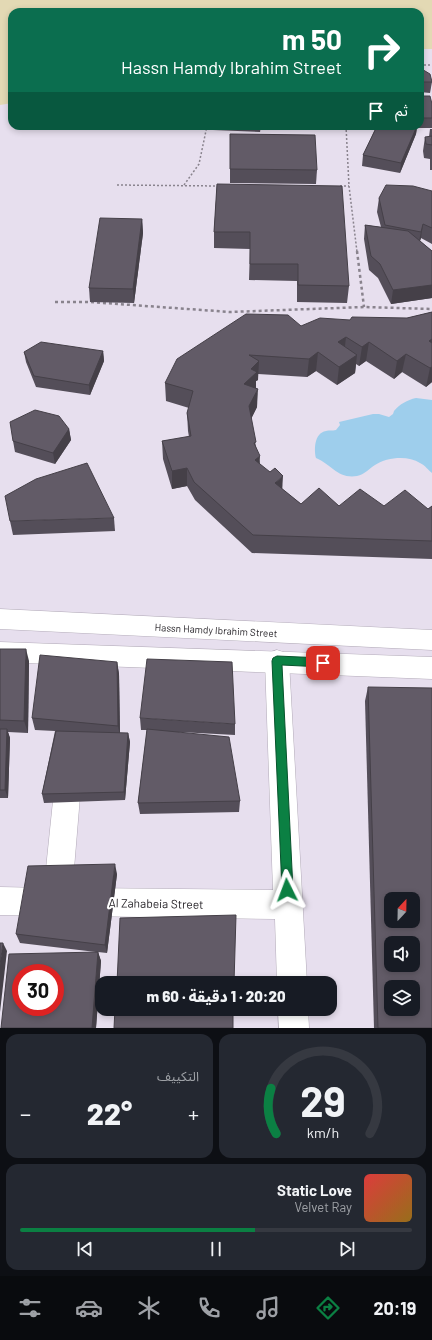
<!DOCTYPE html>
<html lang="ar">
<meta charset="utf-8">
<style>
body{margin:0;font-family:Barlow,"Noto Sans Arabic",sans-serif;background:#242831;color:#f1f3f6;direction:rtl;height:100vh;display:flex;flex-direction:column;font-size:15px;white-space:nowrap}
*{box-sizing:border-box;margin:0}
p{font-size:13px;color:#9ea1a6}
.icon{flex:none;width:22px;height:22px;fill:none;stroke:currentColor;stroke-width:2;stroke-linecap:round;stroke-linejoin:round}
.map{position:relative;height:1028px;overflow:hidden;direction:ltr}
.details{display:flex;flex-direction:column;gap:6px;padding:6px;background:#0d0f14;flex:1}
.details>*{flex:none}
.top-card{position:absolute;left:8px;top:8px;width:416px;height:122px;border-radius:12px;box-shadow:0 2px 6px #0003;direction:rtl;background:#0b6e4f;color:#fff;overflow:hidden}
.needle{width:26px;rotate:22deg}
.buttons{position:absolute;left:384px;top:892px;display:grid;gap:8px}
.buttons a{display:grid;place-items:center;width:36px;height:36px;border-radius:8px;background:#171b24;box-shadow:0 2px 6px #0003;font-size:20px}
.speed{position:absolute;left:12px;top:964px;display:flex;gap:8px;font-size:20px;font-weight:700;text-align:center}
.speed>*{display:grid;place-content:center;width:52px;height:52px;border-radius:50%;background:#171b24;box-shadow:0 2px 6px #0003;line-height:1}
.speed .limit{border:6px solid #d22;background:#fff;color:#111}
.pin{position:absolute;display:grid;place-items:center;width:34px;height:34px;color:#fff;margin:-17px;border-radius:8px;box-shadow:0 2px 6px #0006}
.me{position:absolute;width:44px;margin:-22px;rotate:357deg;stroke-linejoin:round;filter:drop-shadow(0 0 3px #0008)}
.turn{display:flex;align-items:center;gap:14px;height:84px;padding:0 16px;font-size:18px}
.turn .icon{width:52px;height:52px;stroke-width:2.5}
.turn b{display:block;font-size:28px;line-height:34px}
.then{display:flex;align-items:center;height:38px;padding:0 16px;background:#0003;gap:8px;font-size:15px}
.big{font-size:30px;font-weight:800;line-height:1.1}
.details .tile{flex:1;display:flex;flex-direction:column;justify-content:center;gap:6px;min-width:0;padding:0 14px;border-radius:12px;background:#242831}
.details .dial{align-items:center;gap:0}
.dial svg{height:104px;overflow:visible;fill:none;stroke:#363941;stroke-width:7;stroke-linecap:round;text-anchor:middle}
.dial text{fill:#f1f3f6;stroke:none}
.song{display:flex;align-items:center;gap:12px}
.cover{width:48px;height:48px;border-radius:6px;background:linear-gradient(135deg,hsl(0 70% 55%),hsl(40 70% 35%))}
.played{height:4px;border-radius:2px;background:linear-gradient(90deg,#0b8043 60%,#363941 60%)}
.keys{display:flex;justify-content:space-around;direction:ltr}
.heat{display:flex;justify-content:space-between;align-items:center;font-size:22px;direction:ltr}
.details .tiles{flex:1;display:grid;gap:6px;grid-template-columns:1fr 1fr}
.tile:last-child{grid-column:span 2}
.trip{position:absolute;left:95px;top:976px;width:242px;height:40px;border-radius:12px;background:#171b24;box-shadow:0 2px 6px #0003;font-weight:800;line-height:40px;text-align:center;direction:rtl}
.tabs{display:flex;height:64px;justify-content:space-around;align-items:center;background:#090b0e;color:#9ea1a6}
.tabs .icon{width:28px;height:28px}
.tabs .active{color:#0b8043}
.tabs b{font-size:18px;color:#f1f3f6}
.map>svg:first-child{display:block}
.sand{fill:#e3d9b4}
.water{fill:#9eceec}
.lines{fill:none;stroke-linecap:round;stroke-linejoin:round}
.minor-casing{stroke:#b2aab8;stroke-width:1}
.secondary-casing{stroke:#b2aab8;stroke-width:1}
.path-far1{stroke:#89838d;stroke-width:1.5;stroke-dasharray:2 2;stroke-linecap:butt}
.path{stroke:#89838d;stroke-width:2.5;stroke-dasharray:3 3;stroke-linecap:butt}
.minor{fill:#fff;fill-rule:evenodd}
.secondary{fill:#fff;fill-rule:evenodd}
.wall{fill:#544e59}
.shaded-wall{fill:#454048}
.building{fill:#625b67;stroke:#454048;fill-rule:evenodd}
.route{fill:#0b8043;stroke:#07532c}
.labels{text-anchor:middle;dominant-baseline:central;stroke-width:4;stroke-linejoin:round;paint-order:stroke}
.street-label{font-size:10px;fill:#221f24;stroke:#fff}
.near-street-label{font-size:12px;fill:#221f24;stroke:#fff}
</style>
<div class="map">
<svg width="432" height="1028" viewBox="0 0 432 1028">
<rect width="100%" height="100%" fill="#e7dfee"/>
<!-- sand -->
<path class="sand" d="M0,0H432V49H420V12H12V103L0,105Z"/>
<!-- water -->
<path class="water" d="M416,398L432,400V473C428,470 425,465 420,463C408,455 387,457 375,465C370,468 364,475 357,476C338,479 332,465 316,458C314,450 314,433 326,431C329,430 332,431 336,430L340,425L339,422L373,414H379L389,417L393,414L394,411C400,404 407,400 416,398Z"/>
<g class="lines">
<!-- minor casing -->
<g class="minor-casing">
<g id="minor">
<path d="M277,650L286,653L289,661L307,983H277L275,919L83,916L73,912L69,903L68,905L63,907L61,912L51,916L0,915V887L44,888L56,772L60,763L69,760L78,763L82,772L72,893L83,888L273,890L265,661L268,653Z"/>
<path d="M278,1009H308L309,1028H279Z"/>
</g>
</g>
<!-- secondary casing -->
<g class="secondary-casing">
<g id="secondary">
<path d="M0,609L432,630V650L0,629Z"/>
<path d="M0,642L432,657V679L0,662Z"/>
</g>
</g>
<!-- path-far1 -->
<g class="path-far1">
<path d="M420,65H432"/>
<path d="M346,126L349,186L357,252"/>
<path d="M117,185L219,186"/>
<path d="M184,185L199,164L207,126"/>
<path d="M340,186H349"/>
</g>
<!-- path -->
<g class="path">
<path d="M357,251L364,307"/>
<path d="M55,302H90L230,312L364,307L432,309"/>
</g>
<!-- minor -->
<use href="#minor" class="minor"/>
<!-- secondary -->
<use href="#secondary" class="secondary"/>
</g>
<!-- wall -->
<g class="wall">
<path d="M420,68L432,82L430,93L420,92Z"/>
<path d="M420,96L432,104V128H417L416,134L400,173L362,166L363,155L377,126H420Z"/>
<path d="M213,126H261L260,132L213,130Z"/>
<path d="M430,129H432V170H430V159L424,158L423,151L425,137H429Z"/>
<path d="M230,134L317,170L316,184L230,183Z"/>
<path d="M217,184L349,286L347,303L297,302V281L249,280L250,249L214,248V232Z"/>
<path d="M432,191V244L421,238L420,241L432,251V298L391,304L378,278L369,270L364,239L365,225L381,227L377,212L379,198Z"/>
<path d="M142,219L143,233L134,303L90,302L89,288Z"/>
<path d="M432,312V382L426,387L402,372L394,379L366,361L359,366L356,364L355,373L337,385L316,371L307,377L258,374V380L256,381V388L257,407L251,419L256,447L260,464L282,489L301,504L339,506H384L428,509L432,506V559L252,553L195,500L187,486L172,489L163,459L162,441L189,437L188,431L187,413L189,408L166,401L165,383L301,326L350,320L407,318Z"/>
<path d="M103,351L104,361L90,395L36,387L26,362L24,352Z"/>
<path d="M69,429L71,440L55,464L15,452L13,441Z"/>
<path d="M114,518L115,531L13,535L10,521Z"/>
<path d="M0,649L29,661L28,733L8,732L10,738L8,798H0Z"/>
<path d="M117,662L119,674L120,733H128L130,742L125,800L44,803L42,794L55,731L35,730L32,718Z"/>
<path d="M368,687L432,1028H374L365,701Z"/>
<path d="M140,718L235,724V735L179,732L240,801L239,812L140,814L138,803L147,730H141Z"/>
<path d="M117,874L107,953L98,952L101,961L96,1028H1L96,952L20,943L16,934Z"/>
</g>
<!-- shaded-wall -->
<g class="shaded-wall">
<path d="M417,126L416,134L400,173L401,163Z"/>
<path d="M142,219L143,233L134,303L133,289Z"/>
<path d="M423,224L421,238L418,246L421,232Z"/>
<path d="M432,285V298L391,304L393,290Z"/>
<path d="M346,337L344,355L338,342Z"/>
<path d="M432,339V345L429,341Z"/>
<path d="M369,342L366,361L359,366L362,347Z"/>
<path d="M103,351L104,361L90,395L89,385Z"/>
<path d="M318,352L316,371L307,377L309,359Z"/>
<path d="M406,354L402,372L394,379L397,361Z"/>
<path d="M357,355L355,373L337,385L339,367Z"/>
<path d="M259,361L258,380L256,381V390L244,384L251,369Z"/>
<path d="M432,367V382L426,387L430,368Z"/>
<path d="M258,389L257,407L248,425L249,406Z"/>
<path d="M69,429L71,440L55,464L53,453Z"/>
<path d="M260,456L259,474L255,460Z"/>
<path d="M187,468V486L172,489V471Z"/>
<path d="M283,476L282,493L275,483Z"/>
<path d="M26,649L29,661L28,733L24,721Z"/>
<path d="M117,662L119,674L120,737L118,726Z"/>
<path d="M7,729L10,738L8,798L5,790Z"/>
<path d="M128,733L130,742L125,800L124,792Z"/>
<path d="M115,864L117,874L107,953L105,945Z"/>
<path d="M3,943L7,951L0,1012V965Z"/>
<path d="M98,952L101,961L96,1028H92Z"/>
</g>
<!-- building -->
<g class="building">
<path d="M420,68L430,74L432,82H420Z"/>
<path d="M420,96H430L432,104V118H420Z"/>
<path d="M377,126H417L401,163L363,155Z"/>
<path d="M230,134L315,135L317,170L230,169Z"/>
<path d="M432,136V145L426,144L425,137Z"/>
<path d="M217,184L342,186L349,286L298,285V264H250V232H214Z"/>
<path d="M386,185L413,186L432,191V228L423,224L421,232L385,225L379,198Z"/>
<path d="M100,218L142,219L133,289L89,288Z"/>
<path d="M365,225L408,231L432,251V285L393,290L380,264L371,256Z"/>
<path d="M432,312V339L429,341L432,343V367L430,368L406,354L397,361L369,342L362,347L346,337L338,342L357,355L339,367L318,352L309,359L249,355L259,361L251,369L257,372L244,384L258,389L249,406L256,442L254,443L260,456L255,460L270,472L275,468L283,476L275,483L301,504L319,488L339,506L360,489L384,506L405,490L428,509L432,506V541L253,535L194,482L187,468L172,471L162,441L191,436L187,413L193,391L165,383L177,359L246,314L288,315L301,326L320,318L350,320L352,317L407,318Z"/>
<path d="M41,342L103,351L89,385L34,376L24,352Z"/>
<path d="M35,410L59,416L69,429L53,453L13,441L10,422Z"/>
<path d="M87,463L114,518L10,521L5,496L36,479Z"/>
<path d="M0,649H26L24,721L0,720Z"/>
<path d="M40,655L117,662L118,726L32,718Z"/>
<path d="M147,659L232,662L235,724L140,718Z"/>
<path d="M368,687L432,688V1028H378ZM391,899H413V921H391ZM391,943H413V965H391ZM391,987H413V1009H391Z"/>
<path d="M0,729H7L5,790H0Z"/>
<path d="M147,729L229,737L240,801L138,803Z"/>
<path d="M56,731L128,733L124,792L42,794Z"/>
<path d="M115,864L105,945L16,934L28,866Z"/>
<path d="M236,915L234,983H117L120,918Z"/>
<path d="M0,943H3L0,965Z"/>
<path d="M98,952L92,1028H1L9,954ZM21,973H55V1007H21Z"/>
<path d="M115,1009H233V1028H114Z"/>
</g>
<!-- route -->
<path class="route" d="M277,656L323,658L327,660L328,663L327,666L323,667L282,665L293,890L292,894L287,896L283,894L282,890L272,661L273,658Z"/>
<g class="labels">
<!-- street labels -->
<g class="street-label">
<text transform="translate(216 630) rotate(3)">Hassn Hamdy Ibrahim Street</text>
</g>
<!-- near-street labels -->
<g class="near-street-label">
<text transform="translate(156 903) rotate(1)">Al Zahabeia Street</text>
</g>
</g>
</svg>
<div class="buttons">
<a><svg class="needle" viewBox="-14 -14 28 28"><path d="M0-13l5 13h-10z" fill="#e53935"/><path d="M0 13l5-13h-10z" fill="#9ea1a6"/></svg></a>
<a><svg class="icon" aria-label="sound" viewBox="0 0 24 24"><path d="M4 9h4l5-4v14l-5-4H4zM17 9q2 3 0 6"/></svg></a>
<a><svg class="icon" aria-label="layers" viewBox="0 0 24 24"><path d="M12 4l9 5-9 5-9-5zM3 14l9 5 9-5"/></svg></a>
</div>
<div class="speed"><div class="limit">30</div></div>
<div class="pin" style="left:323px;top:663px;background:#d93025"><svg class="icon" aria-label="arrive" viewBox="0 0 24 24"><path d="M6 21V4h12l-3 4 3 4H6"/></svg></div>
<svg class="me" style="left:287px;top:890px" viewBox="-20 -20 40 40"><path d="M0-17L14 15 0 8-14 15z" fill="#0b8043" stroke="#fff" stroke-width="4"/></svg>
<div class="trip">20:20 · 1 دقيقة · 60 m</div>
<div class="top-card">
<div class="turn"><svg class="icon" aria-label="right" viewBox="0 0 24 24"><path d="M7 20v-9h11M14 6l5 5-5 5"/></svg><div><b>50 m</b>Hassn Hamdy Ibrahim Street</div></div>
<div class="then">ثم<svg class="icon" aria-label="arrive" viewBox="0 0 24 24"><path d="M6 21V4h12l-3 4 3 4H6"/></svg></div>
</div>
</div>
<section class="details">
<div class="tiles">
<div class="tile dial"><svg viewBox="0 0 100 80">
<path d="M14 69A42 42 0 1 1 86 69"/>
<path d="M14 69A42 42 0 0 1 10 34" stroke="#0b8043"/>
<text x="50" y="56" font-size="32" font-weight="700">29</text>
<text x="50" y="72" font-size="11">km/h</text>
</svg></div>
<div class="tile"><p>التكييف</p>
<div class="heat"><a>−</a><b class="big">22°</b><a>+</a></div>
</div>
<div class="tile">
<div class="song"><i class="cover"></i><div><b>Static Love</b><p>Velvet Ray</p></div></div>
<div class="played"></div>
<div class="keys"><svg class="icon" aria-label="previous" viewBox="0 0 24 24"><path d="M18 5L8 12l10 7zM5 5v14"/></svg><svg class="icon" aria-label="pause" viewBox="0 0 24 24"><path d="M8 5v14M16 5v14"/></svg><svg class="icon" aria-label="next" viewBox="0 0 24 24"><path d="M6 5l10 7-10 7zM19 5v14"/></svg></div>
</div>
</div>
</section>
<nav class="tabs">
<b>20:19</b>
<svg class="icon active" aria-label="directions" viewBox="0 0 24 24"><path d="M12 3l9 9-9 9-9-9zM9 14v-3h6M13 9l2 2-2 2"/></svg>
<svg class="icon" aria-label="music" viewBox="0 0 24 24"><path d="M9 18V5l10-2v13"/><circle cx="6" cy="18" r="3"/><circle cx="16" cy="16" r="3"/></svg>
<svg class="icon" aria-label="phone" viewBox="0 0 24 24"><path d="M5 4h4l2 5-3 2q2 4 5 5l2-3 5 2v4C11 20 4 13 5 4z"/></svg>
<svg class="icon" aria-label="climate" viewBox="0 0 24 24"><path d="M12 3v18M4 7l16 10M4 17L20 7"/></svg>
<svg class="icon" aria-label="car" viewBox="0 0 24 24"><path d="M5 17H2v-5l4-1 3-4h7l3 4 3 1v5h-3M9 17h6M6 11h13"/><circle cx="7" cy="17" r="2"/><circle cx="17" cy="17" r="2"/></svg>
<svg class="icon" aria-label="filters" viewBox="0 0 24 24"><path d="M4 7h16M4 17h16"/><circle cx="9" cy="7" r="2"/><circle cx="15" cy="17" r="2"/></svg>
</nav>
